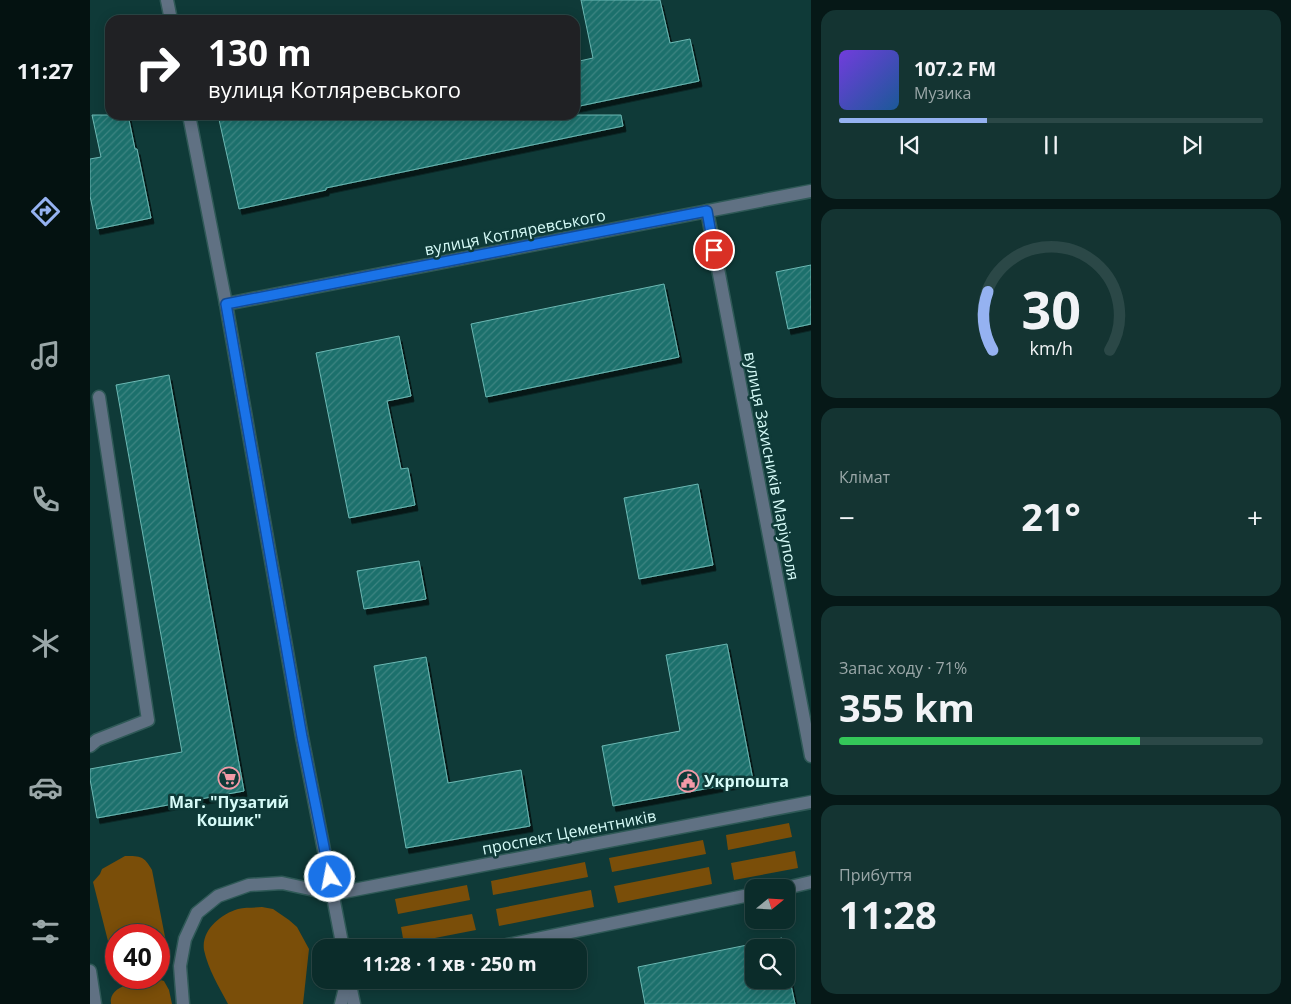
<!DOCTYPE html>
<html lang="uk">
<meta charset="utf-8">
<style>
body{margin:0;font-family:"Open Sans",sans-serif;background:#143432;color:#f1f3f6;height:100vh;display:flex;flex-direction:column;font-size:19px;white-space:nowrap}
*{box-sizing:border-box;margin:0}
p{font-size:16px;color:#9aa7a8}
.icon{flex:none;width:28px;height:28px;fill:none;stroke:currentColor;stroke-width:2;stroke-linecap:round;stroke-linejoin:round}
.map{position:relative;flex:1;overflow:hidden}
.details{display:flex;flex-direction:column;gap:10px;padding:10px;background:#061817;width:480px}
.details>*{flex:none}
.banner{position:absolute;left:15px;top:15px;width:475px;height:105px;border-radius:15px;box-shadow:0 2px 12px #0003,0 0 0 1px #2b4847;background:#202124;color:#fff;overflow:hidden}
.needle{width:32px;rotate:72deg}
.tools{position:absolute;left:655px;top:879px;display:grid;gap:10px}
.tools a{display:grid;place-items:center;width:50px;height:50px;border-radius:10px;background:#0b2c2a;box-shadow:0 2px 12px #0003,0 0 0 1px #2b4847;font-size:25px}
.speed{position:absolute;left:15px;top:924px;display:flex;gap:10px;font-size:25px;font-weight:700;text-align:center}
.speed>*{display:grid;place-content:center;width:65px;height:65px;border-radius:50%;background:#0b2c2a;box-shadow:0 2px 12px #0003,0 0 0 1px #2b4847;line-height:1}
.speed .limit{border:8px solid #d22;background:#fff;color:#111}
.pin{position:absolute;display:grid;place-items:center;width:42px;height:42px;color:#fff;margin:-21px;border:2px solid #fff;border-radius:50%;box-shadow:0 1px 5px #0007}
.me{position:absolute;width:55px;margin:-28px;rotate:349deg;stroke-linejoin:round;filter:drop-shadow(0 0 4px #0008)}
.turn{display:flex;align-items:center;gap:18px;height:105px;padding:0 20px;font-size:22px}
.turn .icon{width:65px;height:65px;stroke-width:2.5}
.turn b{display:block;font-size:35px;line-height:42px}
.big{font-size:38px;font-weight:700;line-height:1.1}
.details .widget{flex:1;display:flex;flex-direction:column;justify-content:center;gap:8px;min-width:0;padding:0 18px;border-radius:15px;background:#143432}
.details .dial{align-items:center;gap:0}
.dial svg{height:130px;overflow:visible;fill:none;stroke:#2b4847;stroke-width:7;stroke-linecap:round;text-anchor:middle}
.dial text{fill:#f1f3f6;stroke:none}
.song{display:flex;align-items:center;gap:15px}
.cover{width:60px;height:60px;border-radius:8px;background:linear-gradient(135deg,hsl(260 70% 55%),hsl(210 70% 35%))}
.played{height:5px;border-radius:2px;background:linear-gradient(90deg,#95b2f1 35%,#2b4847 35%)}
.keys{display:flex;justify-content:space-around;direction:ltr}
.heat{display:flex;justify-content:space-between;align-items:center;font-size:28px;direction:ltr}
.charge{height:8px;border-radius:4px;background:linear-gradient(90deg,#34c759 71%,#2b4847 0)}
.trip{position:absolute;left:222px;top:939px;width:275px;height:50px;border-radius:15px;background:#0b2c2a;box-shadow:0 2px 12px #0003,0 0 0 1px #2b4847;font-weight:700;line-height:50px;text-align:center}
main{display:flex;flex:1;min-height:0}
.menu{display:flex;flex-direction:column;width:90px;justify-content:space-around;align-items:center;background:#041211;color:#9aa7a8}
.menu .icon{width:35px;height:35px}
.menu .on{color:#95b2f1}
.menu b{font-size:22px;color:#f1f3f6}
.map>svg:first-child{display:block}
.grass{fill:#7a4e09}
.building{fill:url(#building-hatch);stroke:#6bb8b3;filter:url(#shadow)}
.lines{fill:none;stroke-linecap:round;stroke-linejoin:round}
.minor-casing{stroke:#2f5957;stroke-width:15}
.minor{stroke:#607183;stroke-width:12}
.route-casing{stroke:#114b97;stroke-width:12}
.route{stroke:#1a73e8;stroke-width:9}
.labels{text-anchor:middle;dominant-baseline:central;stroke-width:5;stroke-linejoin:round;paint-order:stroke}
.street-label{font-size:16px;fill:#d6fbf8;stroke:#0f3a38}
.poi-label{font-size:16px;font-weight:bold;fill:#d6fbf8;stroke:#0f3a38;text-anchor:start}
</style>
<main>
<nav class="menu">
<b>11:27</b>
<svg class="icon on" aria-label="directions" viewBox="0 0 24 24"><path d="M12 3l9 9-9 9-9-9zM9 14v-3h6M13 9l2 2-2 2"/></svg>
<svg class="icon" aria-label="music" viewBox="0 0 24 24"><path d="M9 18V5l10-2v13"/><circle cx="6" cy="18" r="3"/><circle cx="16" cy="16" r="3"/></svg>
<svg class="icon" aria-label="phone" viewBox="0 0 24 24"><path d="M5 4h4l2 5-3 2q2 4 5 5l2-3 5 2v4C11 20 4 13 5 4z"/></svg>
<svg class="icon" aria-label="climate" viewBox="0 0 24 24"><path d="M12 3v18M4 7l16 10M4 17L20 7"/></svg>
<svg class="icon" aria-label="car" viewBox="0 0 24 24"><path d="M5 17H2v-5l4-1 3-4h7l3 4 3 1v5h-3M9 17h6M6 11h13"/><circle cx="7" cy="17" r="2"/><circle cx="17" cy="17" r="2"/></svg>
<svg class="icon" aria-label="filters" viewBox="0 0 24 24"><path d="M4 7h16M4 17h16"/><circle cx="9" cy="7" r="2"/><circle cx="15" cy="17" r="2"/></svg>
</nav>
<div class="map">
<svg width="721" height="1004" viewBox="0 0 721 1004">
<defs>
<pattern id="building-hatch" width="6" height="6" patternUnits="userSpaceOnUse" patternTransform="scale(1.25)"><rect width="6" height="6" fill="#1d706c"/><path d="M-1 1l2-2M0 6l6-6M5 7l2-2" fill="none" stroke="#3d8582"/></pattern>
<filter id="shadow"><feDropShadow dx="3" dy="5.5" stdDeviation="0" flood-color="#0009"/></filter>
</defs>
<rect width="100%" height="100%" fill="#0f3a38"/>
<!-- grass -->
<g class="grass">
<path d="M699,823L702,837L638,850L636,835Z"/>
<path d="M613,840L616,854L522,872L519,858Z"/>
<path d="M705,851L708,868L644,880L641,863Z"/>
<path d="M35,856C51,856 54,856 62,870L76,942L69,954V935H26V959L23,956L20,949L3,882L10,874L12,869Z"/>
<path d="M495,862L498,877L403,895L401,881Z"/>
<path d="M619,867L622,884L528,903L524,886Z"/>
<path d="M377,885L380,900L308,914L305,899Z"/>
<path d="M501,890L504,907L409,926L406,909Z"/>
<path d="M172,907L183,909L199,920L207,927L219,949L213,1004H138C129,987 118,969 114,950C111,930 131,914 148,909C155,907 164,908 172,907Z"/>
<path d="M382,914L386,930L314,944L311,927Z"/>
<path d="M67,979L74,981L79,990L82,1004H21C18,983 52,982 67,979Z"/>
</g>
<!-- building -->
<g class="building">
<path d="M491,0H570L580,43L600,39L609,81L485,107V62L503,58Z"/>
<path d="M2,115H38L45,149H47L61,218L7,229L0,196V159L11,157Z"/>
<path d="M128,115H531L533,126L236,188V190L149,209Z"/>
<path d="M721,265V324L698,329L686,272Z"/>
<path d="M574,284L589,357L396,397L381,324Z"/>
<path d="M309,336L321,396L297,401L311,469L318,468L325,505L259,518L226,353Z"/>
<path d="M79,375L154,791L7,818L0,779V769L92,752L26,385Z"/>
<path d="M608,484L623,565L549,579L534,498Z"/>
<path d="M329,561L336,599L274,609L267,571Z"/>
<path d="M637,644L663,780L523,806L512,746L590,731L576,655Z"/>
<path d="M336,657L358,783L431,770L440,826L316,848L284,666Z"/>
<path d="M692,938L694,948H664V980H696V961L705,1004H555L548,967Z"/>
</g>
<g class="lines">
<!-- minor casing -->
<g class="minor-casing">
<g id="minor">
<path d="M77,0L81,20"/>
<path d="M99,115L136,304L212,737L253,948"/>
<path d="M617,211L721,756"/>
<path d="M136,304L721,191"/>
<path d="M0,746L7,740L58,720L9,397"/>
<path d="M696,888L721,882"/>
<path d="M403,948L664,894"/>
<path d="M0,971L5,1004"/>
<path d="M259,980L264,1004"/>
<path d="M93,1004L90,966L95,939L107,913L128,896L159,885L192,883L243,894L721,802"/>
<path d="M251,1004L257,980"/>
</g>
</g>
<!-- minor -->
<use href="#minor" class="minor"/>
</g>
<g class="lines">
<!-- route casing -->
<g class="route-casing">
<path id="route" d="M240,877L212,737L136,304L617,211L624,250"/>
</g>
<!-- route -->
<use href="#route" class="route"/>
</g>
<!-- icons -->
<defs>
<g id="supermarket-ring" transform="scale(1.125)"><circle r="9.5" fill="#0f3a38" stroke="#f39aa7" stroke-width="1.5"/><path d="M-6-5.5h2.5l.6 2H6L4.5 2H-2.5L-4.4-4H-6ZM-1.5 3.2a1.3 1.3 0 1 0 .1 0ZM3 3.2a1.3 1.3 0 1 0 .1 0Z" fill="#f39aa7"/></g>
<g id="civic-ring" transform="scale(1.125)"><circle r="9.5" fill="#0f3a38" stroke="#f39aa7" stroke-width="1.5"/><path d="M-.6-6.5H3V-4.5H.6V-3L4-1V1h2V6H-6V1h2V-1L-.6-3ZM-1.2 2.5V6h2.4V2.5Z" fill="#f39aa7"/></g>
</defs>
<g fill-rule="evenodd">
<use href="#supermarket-ring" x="139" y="778"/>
<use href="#civic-ring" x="598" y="781"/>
</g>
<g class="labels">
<!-- street labels -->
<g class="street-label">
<text transform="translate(425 232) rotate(-11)">вулиця Котляревського</text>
<text transform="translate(682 466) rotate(79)">вулиця Захисників Маріуполя</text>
<text transform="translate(479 832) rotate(-11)">проспект Цементників</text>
</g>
<!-- poi labels -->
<g class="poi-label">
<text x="614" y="781">Укрпошта</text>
<text x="139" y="802" text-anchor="middle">Маг. "Пузатий<tspan x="139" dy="18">Кошик"</tspan></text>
</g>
</g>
</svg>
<div class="tools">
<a><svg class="needle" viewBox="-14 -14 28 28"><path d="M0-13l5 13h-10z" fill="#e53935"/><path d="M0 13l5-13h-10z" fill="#9aa7a8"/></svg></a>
<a><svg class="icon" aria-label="search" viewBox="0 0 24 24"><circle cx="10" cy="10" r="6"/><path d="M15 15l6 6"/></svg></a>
</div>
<div class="speed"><div class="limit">40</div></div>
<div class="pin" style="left:624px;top:250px;background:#d93025"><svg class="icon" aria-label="arrive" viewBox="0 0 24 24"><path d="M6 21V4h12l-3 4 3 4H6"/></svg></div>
<svg class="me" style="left:240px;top:877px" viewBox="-20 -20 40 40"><circle r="17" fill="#1a73e8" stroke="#fff" stroke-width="3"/><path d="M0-11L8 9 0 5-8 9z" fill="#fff"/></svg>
<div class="trip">11:28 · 1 хв · 250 m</div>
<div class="banner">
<div class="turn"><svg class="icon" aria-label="right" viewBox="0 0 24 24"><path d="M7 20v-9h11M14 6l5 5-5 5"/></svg><div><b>130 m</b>вулиця Котляревського</div></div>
</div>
</div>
<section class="details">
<div class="widget">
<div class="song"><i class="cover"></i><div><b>107.2 FM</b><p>Музика</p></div></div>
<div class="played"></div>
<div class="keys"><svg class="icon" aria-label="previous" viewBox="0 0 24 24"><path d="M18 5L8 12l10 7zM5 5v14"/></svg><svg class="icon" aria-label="pause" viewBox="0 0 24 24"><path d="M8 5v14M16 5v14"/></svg><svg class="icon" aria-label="next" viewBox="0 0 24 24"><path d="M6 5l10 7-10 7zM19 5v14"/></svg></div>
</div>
<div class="widget dial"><svg viewBox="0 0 100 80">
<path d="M14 69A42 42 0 1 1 86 69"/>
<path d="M14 69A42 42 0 0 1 11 33" stroke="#95b2f1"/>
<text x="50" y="56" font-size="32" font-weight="700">30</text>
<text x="50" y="72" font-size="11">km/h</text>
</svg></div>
<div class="widget"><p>Клімат</p>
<div class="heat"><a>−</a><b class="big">21°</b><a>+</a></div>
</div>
<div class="widget"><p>Запас ходу · 71%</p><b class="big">355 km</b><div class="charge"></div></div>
<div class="widget"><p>Прибуття</p><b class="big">11:28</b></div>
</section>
</main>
